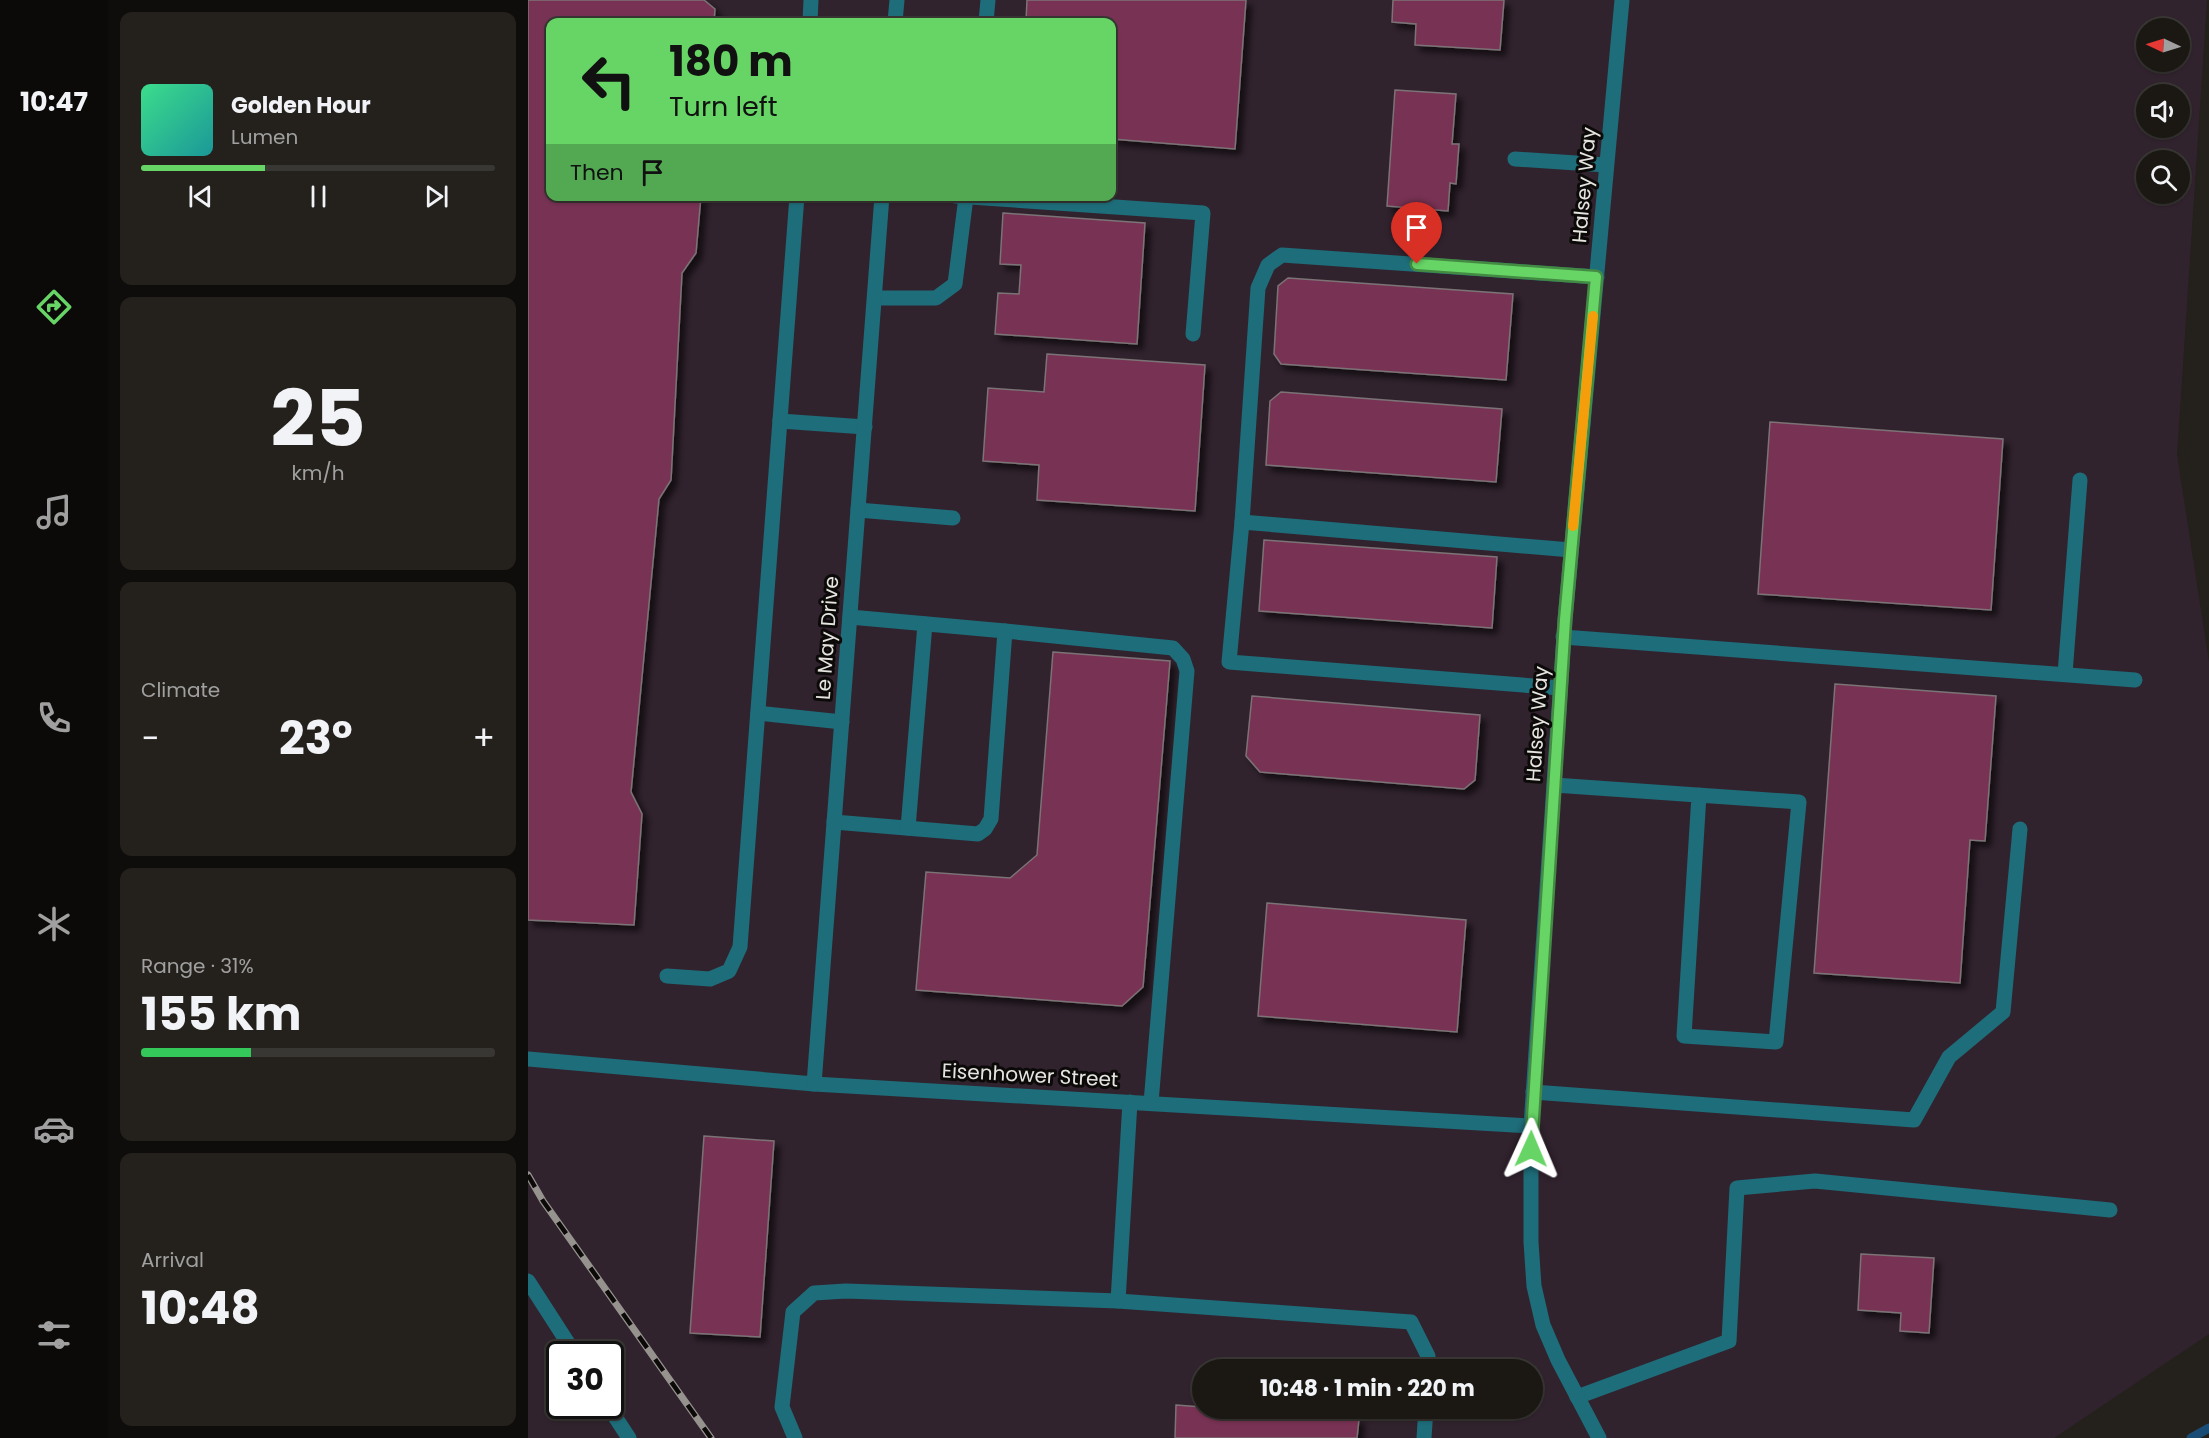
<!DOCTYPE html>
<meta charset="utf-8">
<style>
body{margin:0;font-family:Poppins,sans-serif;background:#24211d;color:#f1f3f6;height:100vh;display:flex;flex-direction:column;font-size:22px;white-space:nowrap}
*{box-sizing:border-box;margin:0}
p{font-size:20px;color:#a0a0a0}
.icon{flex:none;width:33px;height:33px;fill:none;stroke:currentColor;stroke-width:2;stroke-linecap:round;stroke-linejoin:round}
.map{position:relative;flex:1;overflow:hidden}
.details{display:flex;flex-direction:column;gap:12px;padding:12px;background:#0f0d0b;width:420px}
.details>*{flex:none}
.guide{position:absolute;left:18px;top:18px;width:570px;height:183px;border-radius:12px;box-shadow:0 2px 4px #0004,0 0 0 2px #393734;background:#67d466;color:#111;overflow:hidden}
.needle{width:39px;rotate:274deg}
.controls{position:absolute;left:1608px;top:18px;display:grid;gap:12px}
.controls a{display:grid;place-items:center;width:54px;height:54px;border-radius:50%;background:#1b1814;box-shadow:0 2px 4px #0004,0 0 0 2px #393734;font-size:30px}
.speed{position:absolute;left:18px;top:1341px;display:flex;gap:12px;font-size:30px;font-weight:700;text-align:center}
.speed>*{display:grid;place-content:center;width:78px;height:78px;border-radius:50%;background:#1b1814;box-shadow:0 2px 4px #0004,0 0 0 2px #393734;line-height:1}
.speed .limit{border:3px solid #111;border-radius:9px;background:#fff;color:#111}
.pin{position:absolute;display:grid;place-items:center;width:51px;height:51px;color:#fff;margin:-62px -26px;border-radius:50% 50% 50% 0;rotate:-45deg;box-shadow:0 0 6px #0007}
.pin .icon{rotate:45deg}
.me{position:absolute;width:66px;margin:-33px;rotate:1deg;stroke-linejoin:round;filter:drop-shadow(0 0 4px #0008)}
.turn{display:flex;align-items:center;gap:21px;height:126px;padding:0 24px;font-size:27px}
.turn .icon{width:78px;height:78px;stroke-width:2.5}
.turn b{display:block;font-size:42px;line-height:51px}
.then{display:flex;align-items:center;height:57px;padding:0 24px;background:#0003;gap:12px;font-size:22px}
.big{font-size:45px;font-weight:700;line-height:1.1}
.details .tile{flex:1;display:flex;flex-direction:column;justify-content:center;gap:9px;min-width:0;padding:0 21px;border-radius:12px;background:#24211d}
.details .dial{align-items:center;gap:0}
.dial b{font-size:78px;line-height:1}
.song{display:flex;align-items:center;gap:18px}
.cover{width:72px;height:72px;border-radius:9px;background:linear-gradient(135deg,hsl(150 70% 55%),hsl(180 70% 35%))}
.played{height:6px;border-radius:3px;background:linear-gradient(90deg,#67d466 35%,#393734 35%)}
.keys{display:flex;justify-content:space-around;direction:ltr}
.heat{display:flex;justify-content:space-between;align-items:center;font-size:33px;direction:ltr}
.charge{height:9px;border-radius:4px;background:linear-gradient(90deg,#34c759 31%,#393734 0)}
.trip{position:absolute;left:664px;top:1359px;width:351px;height:60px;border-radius:30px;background:#1b1814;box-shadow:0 2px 4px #0004,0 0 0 2px #393734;font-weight:700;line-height:60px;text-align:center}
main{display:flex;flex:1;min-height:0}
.tabs{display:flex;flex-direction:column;width:108px;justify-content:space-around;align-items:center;background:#0b0a08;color:#a0a0a0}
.tabs .icon{width:42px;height:42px}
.tabs .on{color:#67d466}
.tabs b{font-size:27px;color:#f1f3f6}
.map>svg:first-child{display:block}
.industrial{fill:#31232e;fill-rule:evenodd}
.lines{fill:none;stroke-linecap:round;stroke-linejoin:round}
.stream{stroke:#194d75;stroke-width:9}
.building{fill:#783053;stroke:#7c7376;stroke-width:1.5;filter:url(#shadow)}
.minor{stroke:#1e6d7a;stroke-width:15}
.rail-casing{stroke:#96938e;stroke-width:7}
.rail{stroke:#0c0a08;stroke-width:4.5;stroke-dasharray:14;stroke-linecap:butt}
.route-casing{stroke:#438a42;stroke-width:15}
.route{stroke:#67d466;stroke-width:10}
.slow{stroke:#f59e0b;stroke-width:10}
.labels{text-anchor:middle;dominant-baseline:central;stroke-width:6;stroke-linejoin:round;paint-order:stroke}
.street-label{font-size:20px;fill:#e6e4e0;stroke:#0c0a08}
</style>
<main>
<nav class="tabs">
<b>10:47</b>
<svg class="icon on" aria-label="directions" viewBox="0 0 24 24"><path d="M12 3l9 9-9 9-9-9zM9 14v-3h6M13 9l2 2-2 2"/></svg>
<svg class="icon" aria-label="music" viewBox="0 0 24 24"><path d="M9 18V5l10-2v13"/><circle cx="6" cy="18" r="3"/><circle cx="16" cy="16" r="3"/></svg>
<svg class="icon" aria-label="phone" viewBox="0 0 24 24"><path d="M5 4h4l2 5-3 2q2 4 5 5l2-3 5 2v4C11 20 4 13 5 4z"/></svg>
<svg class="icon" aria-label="climate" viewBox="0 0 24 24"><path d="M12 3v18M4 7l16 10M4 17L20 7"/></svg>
<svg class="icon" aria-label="car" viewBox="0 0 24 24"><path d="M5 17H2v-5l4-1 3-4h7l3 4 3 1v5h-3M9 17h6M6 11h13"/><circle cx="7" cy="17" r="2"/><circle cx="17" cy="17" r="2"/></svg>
<svg class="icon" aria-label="filters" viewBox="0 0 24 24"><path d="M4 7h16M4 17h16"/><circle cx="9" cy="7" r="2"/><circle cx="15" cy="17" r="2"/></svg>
</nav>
<section class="details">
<div class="tile">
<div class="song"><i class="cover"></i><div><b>Golden Hour</b><p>Lumen</p></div></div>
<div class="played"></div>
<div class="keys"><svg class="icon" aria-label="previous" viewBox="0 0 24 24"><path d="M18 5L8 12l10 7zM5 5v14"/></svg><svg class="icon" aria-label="pause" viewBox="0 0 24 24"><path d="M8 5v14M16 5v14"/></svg><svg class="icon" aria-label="next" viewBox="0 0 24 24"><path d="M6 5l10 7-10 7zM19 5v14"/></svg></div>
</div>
<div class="tile dial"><b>25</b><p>km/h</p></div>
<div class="tile"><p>Climate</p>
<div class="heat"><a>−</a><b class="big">23°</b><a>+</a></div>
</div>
<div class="tile"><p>Range · 31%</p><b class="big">155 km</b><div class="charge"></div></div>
<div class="tile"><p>Arrival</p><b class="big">10:48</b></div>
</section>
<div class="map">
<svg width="1681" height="1438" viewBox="0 0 1681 1438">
<defs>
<filter id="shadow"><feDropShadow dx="5.5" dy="5.5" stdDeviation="3" flood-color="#0009"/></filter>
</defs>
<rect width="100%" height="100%" fill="#24201b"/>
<!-- industrial -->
<path class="industrial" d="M0,0H1679L1649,455L1681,662V1334L1526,1438H0ZM22,22H584V196H22ZM1618,28H1652V62H1618ZM1618,94H1652V128H1618ZM1618,160H1652V194H1618ZM32,1354H82V1406H32ZM675,1370H1005V1408H675Z"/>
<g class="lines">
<!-- stream -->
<path class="stream" d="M1663,1438L1681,1428"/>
</g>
<!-- building -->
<g class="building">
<path d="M0,0H176L187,9L186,22H22V196H173L168,253L154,273L143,480L131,499L103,792L114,814L106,925L0,920Z"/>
<path d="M499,0H718L707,149L584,139V22H498Z"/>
<path d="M865,0H976L972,50L887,45L888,24L864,22Z"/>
<path d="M867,90L928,94L924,144H931L928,184L922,183L920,211L859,206Z"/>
<path d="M475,213L617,223L609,344L467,334L470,293L491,294L493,265L472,264Z"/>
<path d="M760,278L985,294L978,380L753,364L746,354L750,286Z"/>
<path d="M519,354L677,365L667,511L509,500L511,465L455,461L460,388L516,392Z"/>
<path d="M753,392L974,409L968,482L738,465L742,401Z"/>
<path d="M1242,422L1475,439L1463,610L1230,594Z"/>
<path d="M736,540L969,557L964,628L731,611Z"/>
<path d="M525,652L642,661L615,987L594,1006L388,990L398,872L482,878L509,855Z"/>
<path d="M1307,684L1468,696L1457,841L1442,840L1432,983L1286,973Z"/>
<path d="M724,696L952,715L947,780L936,789L732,772L718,756Z"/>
<path d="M739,903L938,920L929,1032L730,1016Z"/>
<path d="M176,1136L246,1141L232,1337L162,1333Z"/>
<path d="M1333,1254L1406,1258L1401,1333L1372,1331L1373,1313L1330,1310Z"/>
<path d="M648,1405L831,1419L829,1438H647Z"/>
</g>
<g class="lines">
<!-- minor -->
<g class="minor">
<path d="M282,22L283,0"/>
<path d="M367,22L369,0"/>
<path d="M458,22L460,0"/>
<path d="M987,159L1078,165"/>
<path d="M427,196L675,213L665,334"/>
<path d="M347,298H408L427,284L438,197"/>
<path d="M252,421L337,427"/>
<path d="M330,510L425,518"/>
<path d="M714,522L730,288L740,265L754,255L1069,277"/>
<path d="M477,631L645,648L655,659L659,671L623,1103"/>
<path d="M1035,637L1607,680"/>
<path d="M1537,674L1552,480"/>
<path d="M1032,688L701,662L714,522L1043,550"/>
<path d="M230,713L314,722"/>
<path d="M1026,785L1271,802L1248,1042L1156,1036L1171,795"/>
<path d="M306,822L450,834L457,829L463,819L477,631L322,617"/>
<path d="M380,828L397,624"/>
<path d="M139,976L182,979L201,971L212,947L269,196"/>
<path d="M0,1059L286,1084L1003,1126"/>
<path d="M286,1084L354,196"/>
<path d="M1005,1092L1386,1120L1421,1057L1475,1012L1492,829"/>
<path d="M0,1281L47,1354"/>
<path d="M590,1301L602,1102"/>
<path d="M1049,1397L1201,1341L1209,1188L1287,1181L1582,1210"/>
<path d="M80,1406L101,1438"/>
<path d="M267,1438L254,1407L265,1312L286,1293L318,1291L590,1301L883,1322L900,1356V1370"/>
<path d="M896,1438L898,1408"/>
<path d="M1071,1438L1030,1360L1015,1325L1006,1286L1003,1242V1126L1037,620L1094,0"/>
</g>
<!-- rail casing -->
<g class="rail-casing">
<path id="rail" d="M0,1175L15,1201L183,1438"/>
</g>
<!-- rail -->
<use href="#rail" class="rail"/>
</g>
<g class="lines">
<!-- route casing -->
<g class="route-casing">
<path id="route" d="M889,264L1068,277L1037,620L1003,1149"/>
</g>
<!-- route -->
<use href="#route" class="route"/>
<!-- slow -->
<path class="slow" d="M1045,526L1065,316"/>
</g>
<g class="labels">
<!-- street labels -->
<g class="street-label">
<text transform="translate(1056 185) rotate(-85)">Halsey Way</text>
<text transform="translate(299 638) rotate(-86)">Le May Drive</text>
<text transform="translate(1009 724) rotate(-86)">Halsey Way</text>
<text transform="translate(502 1075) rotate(3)">Eisenhower Street</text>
</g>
</g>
</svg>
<div class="controls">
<a><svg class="needle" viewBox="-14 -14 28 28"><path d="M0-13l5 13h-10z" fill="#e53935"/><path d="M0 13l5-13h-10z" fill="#a0a0a0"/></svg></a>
<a><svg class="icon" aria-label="sound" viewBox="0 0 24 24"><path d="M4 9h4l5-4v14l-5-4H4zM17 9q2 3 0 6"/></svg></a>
<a><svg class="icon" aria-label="search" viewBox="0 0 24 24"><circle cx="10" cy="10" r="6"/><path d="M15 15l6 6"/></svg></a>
</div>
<div class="speed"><div class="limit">30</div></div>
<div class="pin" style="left:889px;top:264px;background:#d93025"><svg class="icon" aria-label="arrive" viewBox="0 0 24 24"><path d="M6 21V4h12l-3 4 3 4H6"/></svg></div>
<svg class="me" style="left:1003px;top:1149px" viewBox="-20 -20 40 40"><path d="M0-17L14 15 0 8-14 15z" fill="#67d466" stroke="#fff" stroke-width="4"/></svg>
<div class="trip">10:48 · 1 min · 220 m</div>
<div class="guide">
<div class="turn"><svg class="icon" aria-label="left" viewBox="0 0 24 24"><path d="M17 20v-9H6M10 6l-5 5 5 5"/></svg><div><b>180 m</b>Turn left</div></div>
<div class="then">Then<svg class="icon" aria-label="arrive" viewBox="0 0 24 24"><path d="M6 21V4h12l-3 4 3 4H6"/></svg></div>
</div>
</div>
</main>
